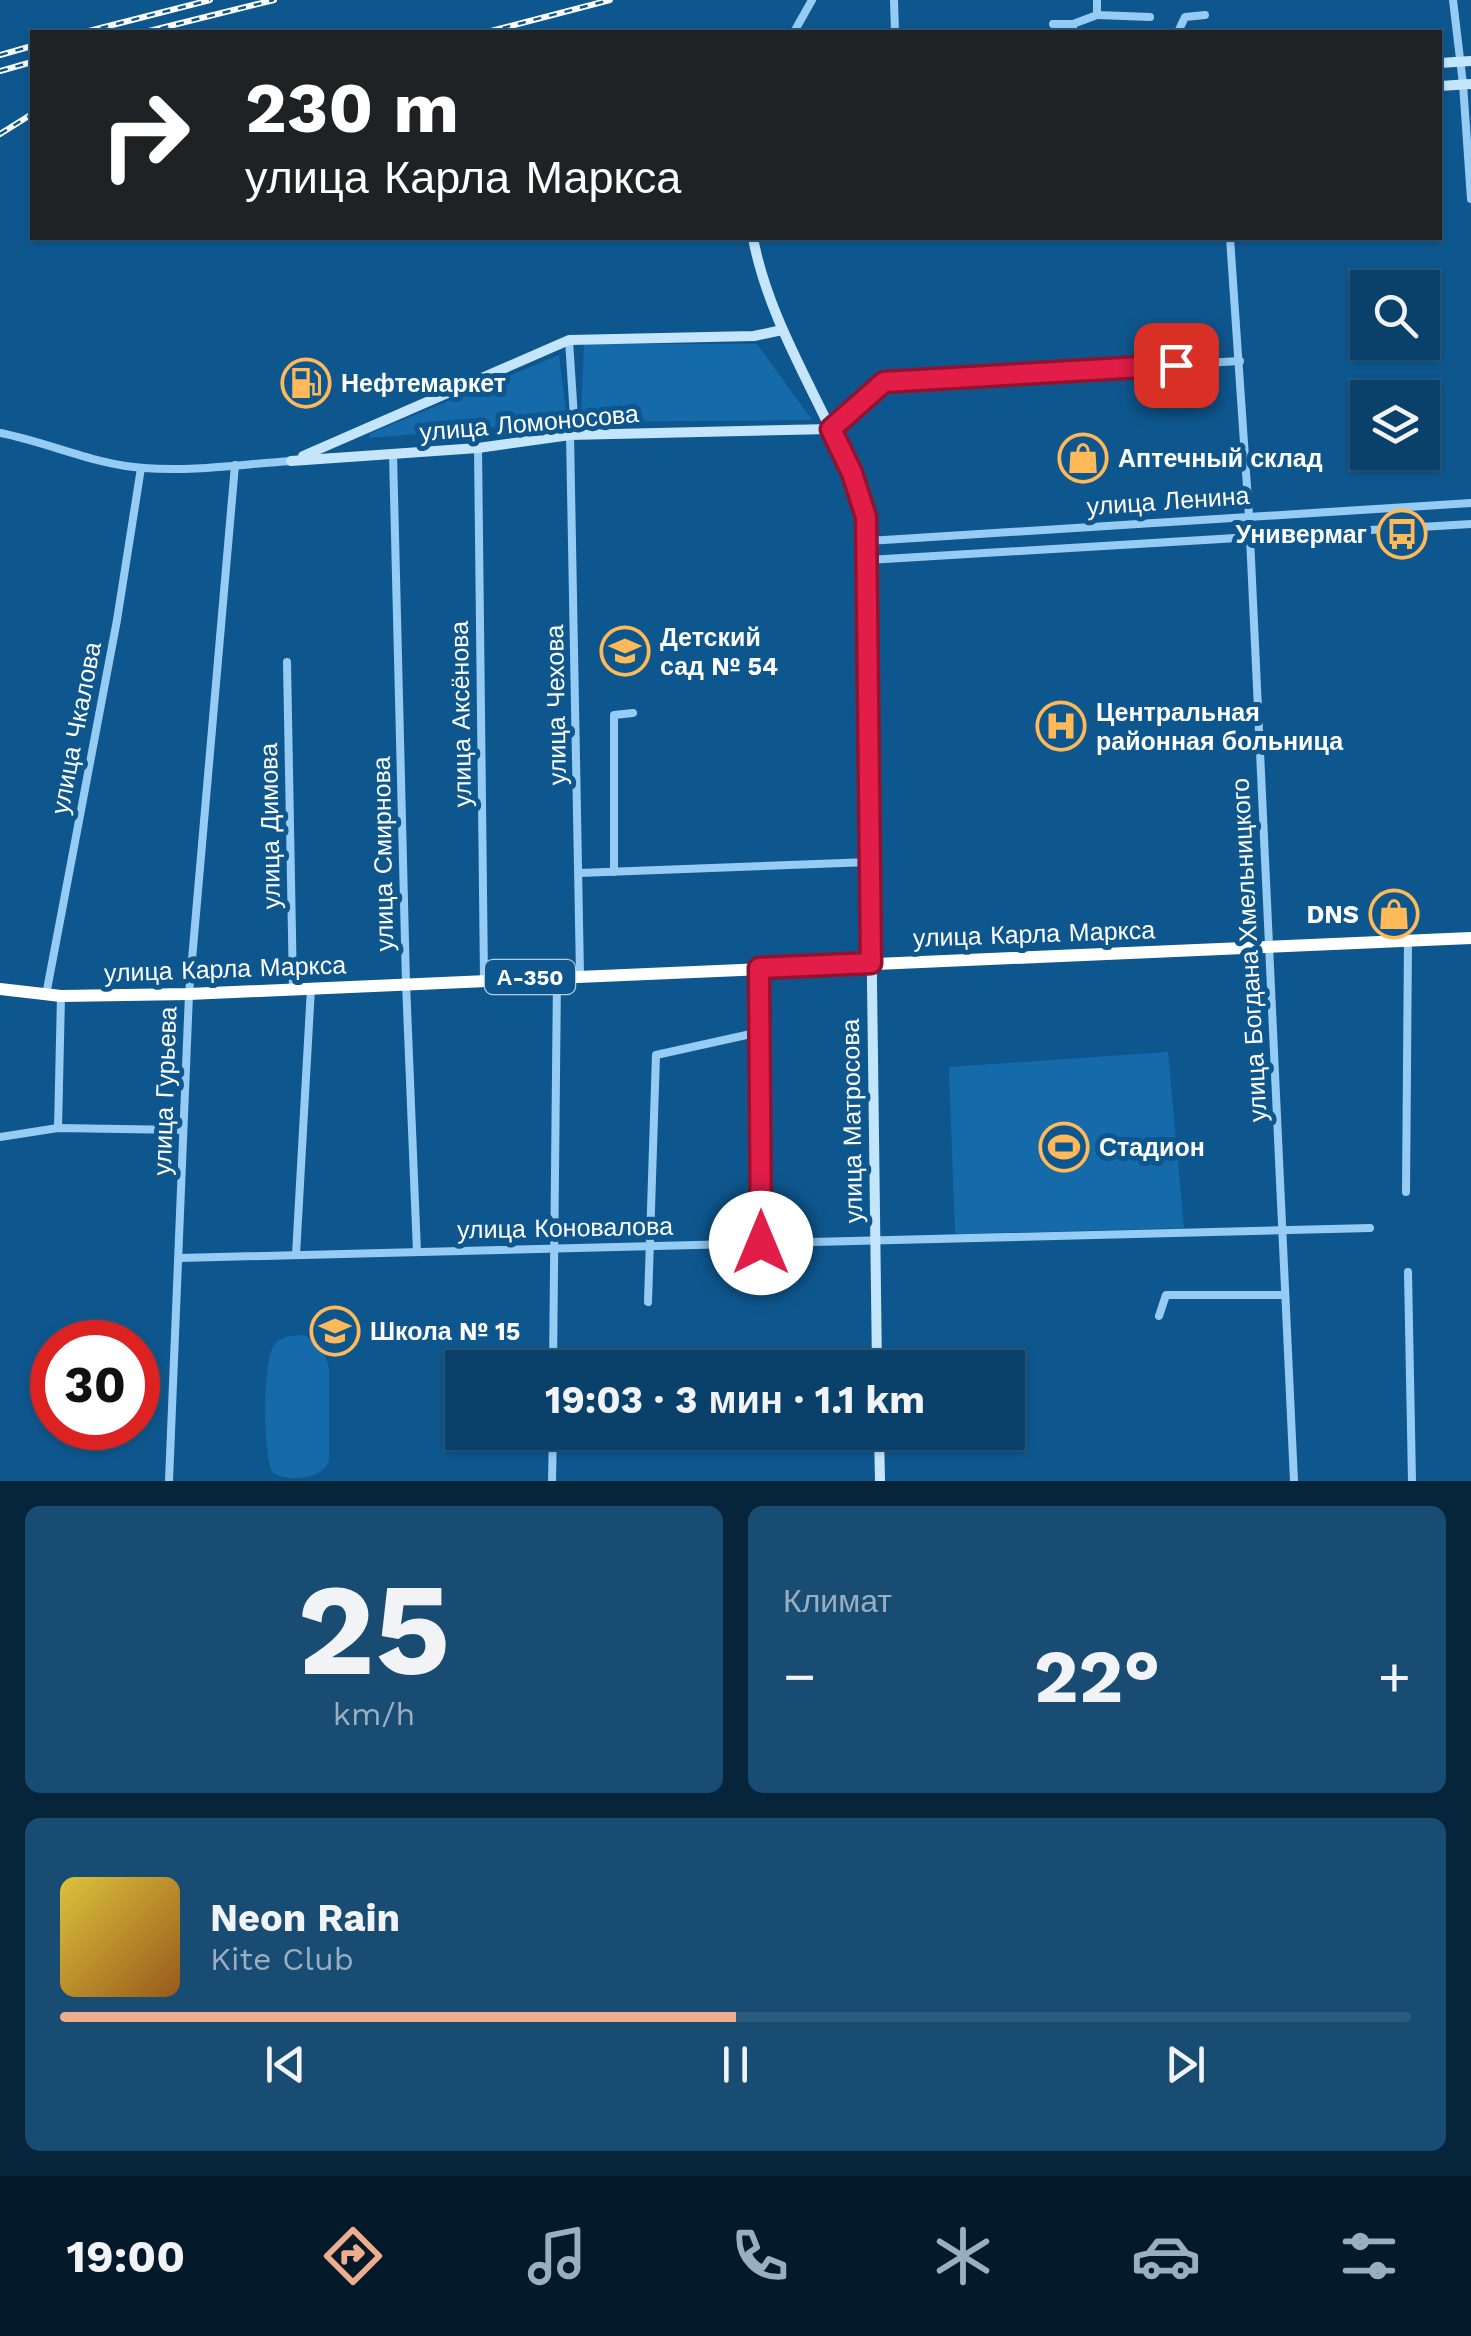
<!DOCTYPE html>
<html lang="ru">
<meta charset="utf-8">
<style>
body{margin:0;font-family:"Work Sans",sans-serif;background:#184c72;color:#f1f3f6;height:100vh;display:flex;flex-direction:column;font-size:38px;white-space:nowrap}
*{box-sizing:border-box;margin:0}
p{font-size:32px;color:#99afc1}
.icon{flex:none;width:55px;height:55px;fill:none;stroke:currentColor;stroke-width:2;stroke-linecap:round;stroke-linejoin:round}
.map{position:relative;height:1481px;overflow:hidden}
.side{display:flex;flex-direction:column;gap:25px;padding:25px;background:#06243a;flex:1}
.side>*{flex:none}
.hud{position:absolute;left:30px;top:30px;width:1412px;height:210px;border-radius:0px;box-shadow:0 2px 8px #0004,0 0 0 2px #2a5a7e;background:#202124;color:#fff;overflow:hidden}
.buttons{position:absolute;left:1350px;top:270px;display:grid;gap:20px}
.buttons a{display:grid;place-items:center;width:90px;height:90px;border-radius:0px;background:#0a416a;box-shadow:0 2px 8px #0004,0 0 0 2px #2a5a7e;font-size:50px}
.speed{position:absolute;left:30px;top:1320px;display:flex;gap:20px;font-size:50px;font-weight:700;text-align:center}
.speed>*{display:grid;place-content:center;width:130px;height:130px;border-radius:50%;background:#0a416a;box-shadow:0 2px 8px #0004,0 0 0 2px #2a5a7e;line-height:1}
.speed .limit{border:15px solid #d22;background:#fff;color:#111}
.pin{position:absolute;display:grid;place-items:center;width:85px;height:85px;color:#fff;margin:-42px;border-radius:20px;box-shadow:0 5px 15px #0006}
.me{position:absolute;width:110px;margin:-55px;rotate:0deg;stroke-linejoin:round;filter:drop-shadow(0 0 8px #0008)}
.turn{display:flex;align-items:center;gap:35px;height:210px;padding:0 50px;font-size:45px}
.turn .icon{width:130px;height:130px;stroke-width:2.5}
.turn b{display:block;font-size:70px;line-height:85px}
.big{font-size:75px;font-weight:700;line-height:1.1}
.side .widget{flex:1;display:flex;flex-direction:column;justify-content:center;gap:15px;min-width:0;padding:0 35px;border-radius:15px;background:#184c72}
.side .dial{align-items:center;gap:0}
.dial b{font-size:130px;line-height:1}
.song{display:flex;align-items:center;gap:30px}
.cover{width:120px;height:120px;border-radius:15px;background:linear-gradient(135deg,hsl(50 70% 55%),hsl(30 70% 35%))}
.played{height:10px;border-radius:5px;background:linear-gradient(90deg,#eead8d 50%,#2a5a7e 50%)}
.keys{display:flex;justify-content:space-around;direction:ltr}
.heat{display:flex;justify-content:space-between;align-items:center;font-size:55px;direction:ltr}
.side .tiles{flex:1;display:grid;gap:25px;grid-template-columns:1fr 1fr}
.widget:last-child{grid-column:span 2}
.trip{position:absolute;left:445px;top:1350px;width:580px;height:100px;border-radius:0px;background:#0a416a;box-shadow:0 2px 8px #0004,0 0 0 2px #2a5a7e;font-weight:700;line-height:100px;text-align:center}
.tabs{display:flex;height:160px;justify-content:space-around;align-items:center;background:#041a2a;color:#99afc1}
.tabs .icon{width:70px;height:70px}
.tabs .on{color:#eead8d}
.tabs b{font-size:45px;color:#f1f3f6}
.map>svg:first-child{display:block}
.green{fill:#156ba9}
.lines{fill:none;stroke-linecap:round;stroke-linejoin:round}
.street{stroke:#96ccf4;stroke-width:8}
.secondary{stroke:#c5e5fd;stroke-width:10}
.highway{stroke:#fff;stroke-width:12}
.rail-casing{stroke:#fff;stroke-width:6}
.rail{stroke:#0e578e;stroke-width:2.5;stroke-dasharray:8;stroke-linecap:butt}
.route-casing{stroke:#92132f;stroke-width:25}
.route{stroke:#e11d48;stroke-width:18}
.labels{text-anchor:middle;dominant-baseline:central;stroke-width:10;stroke-linejoin:round;paint-order:stroke}
.shield{fill:#0e578e;stroke:#b7cddd;stroke-width:2.5}
.shield-label{font-size:22px;font-weight:bold;fill:#fff}
.poi-label{font-size:25px;font-weight:bold;fill:#fff;stroke:#0e578e;text-anchor:start}
.street-label{font-size:25px;fill:#fff;stroke:#0e578e}
</style>
<div class="map">
<svg width="1471" height="1481" viewBox="0 0 1471 1481">
<rect width="100%" height="100%" fill="#0e578e"/>
<!-- green -->
<g class="green">
<path d="M584,344H757L812,420L581,422Z"/>
<path d="M559,355L567,421L369,438V434Z"/>
<path d="M1168,1052L1184,1228L955,1234L949,1067Z"/>
<path d="M304,1335L321,1345L329,1368V1461C322,1481 286,1481 273,1473C263,1457 262,1357 275,1344C283,1335 294,1336 304,1335Z"/>
</g>
<g class="lines">
<!-- street -->
<g class="street">
<path d="M894,0L895,32"/>
<path d="M1097,0V15L1150,17"/>
<path d="M1453,0L1463,84L1471,199"/>
<path d="M1053,24H1073V32"/>
<path d="M1073,24L1097,15"/>
<path d="M794,32L812,0"/>
<path d="M991,32H1012"/>
<path d="M1178,32L1185,17L1205,15"/>
<path d="M1230,238L1249,516L1294,1481"/>
<path d="M569,340L574,418L570,435L580,975"/>
<path d="M831,429L884,381L1240,361"/>
<path d="M0,433C48,442 94,465 144,468C192,472 243,464 291,461"/>
<path d="M478,448L484,979"/>
<path d="M393,454L406,983L417,1252"/>
<path d="M868,541L1471,503"/>
<path d="M868,560L1471,524"/>
<path d="M287,662L293,989"/>
<path d="M614,872V715L633,713"/>
<path d="M579,873L870,862"/>
<path d="M759,968L761,1243"/>
<path d="M46,995L117,620L141,468"/>
<path d="M58,1128L61,996"/>
<path d="M0,1137L58,1128L183,1130"/>
<path d="M1406,1192L1408,941"/>
<path d="M296,1255L311,988"/>
<path d="M180,1258L1370,1228"/>
<path d="M1408,1272L1412,1481"/>
<path d="M648,1302L656,1055L760,1032"/>
<path d="M1159,1316L1166,1295H1284"/>
<path d="M553,1368L557,977"/>
<path d="M169,1481L189,994L235,465"/>
<path d="M552,1481L553,1432"/>
</g>
<!-- secondary -->
<g class="secondary">
<path d="M1440,63L1471,61"/>
<path d="M1440,86L1471,84"/>
<path d="M753,238C772,338 837,420 866,517L877,1368"/>
<path d="M303,456L569,340L754,336L782,330"/>
<path d="M291,461L478,448L570,435L831,429"/>
<path d="M879,1432L880,1481"/>
</g>
<!-- highway -->
<path class="highway" d="M0,989L61,996L189,994L1471,938"/>
<!-- rail casing -->
<g class="rail-casing">
<g id="rail">
<path d="M85,32L210,0"/>
<path d="M145,32L274,0"/>
<path d="M487,32L610,0"/>
<path d="M0,55L32,46"/>
<path d="M0,71L32,62"/>
<path d="M0,134L32,114"/>
</g>
</g>
<!-- rail -->
<use href="#rail" class="rail"/>
</g>
<g class="lines">
<!-- route casing -->
<g class="route-casing">
<path id="route" d="M761,1243L759,968L871,963L866,517L852,473L831,429L884,382L1176,365"/>
</g>
<!-- route -->
<use href="#route" class="route"/>
</g>
<!-- icons -->
<defs>
<g id="fuel-ring" transform="scale(2.5)"><circle r="9.5" fill="#0e578e" stroke="#ffb958" stroke-width="1.5"/><path d="M-5.5-6h7V0h2V4h1.3V-2.5L3-4.5l.8-.8L6-3V5H2.5V1h-1V6h-7ZM-4.2-4.7v3.2H.2V-4.7Z" fill="#ffb958"/></g>
<g id="shop-ring" transform="scale(2.5)"><circle r="9.5" fill="#0e578e" stroke="#ffb958" stroke-width="1.5"/><path d="M-5-2.5h2.3a2.7 3.5 0 0 1 5.4 0H5L5.5 6h-11ZM-1.5-2.5h3a1.5 2.3 0 0 0-3 0Z" fill="#ffb958"/></g>
<g id="bus-ring" transform="scale(2.5)"><circle r="9.5" fill="#0e578e" stroke="#ffb958" stroke-width="1.5"/><path d="M-5-6H5V4H4V6H2V4H-2V6H-4V4H-5ZM-3.5-4V0h7V-4ZM-3.5 1.2v1.5H-2V1.2ZM2 1.2v1.5H3.5V1.2Z" fill="#ffb958"/></g>
<g id="school-ring" transform="scale(2.5)"><circle r="9.5" fill="#0e578e" stroke="#ffb958" stroke-width="1.5"/><path d="M0-5L7-2L0 1L-7-2ZM-4 1L0 2.5L4 1V4Q0 6-4 4Z" fill="#ffb958"/></g>
<g id="hospital-ring" transform="scale(2.5)"><circle r="9.5" fill="#0e578e" stroke="#ffb958" stroke-width="1.5"/><path d="M-5-5h3v3.5h4V-5h3V5h-3V1.5h-4V5h-3Z" fill="#ffb958"/></g>
<g id="stadium-ring" transform="scale(2.5)"><circle r="9.5" fill="#0e578e" stroke="#ffb958" stroke-width="1.5"/><path d="M0-5a6.5 5 0 1 0 0 10a6.5 5 0 1 0 0-10ZM-3.5-1.8h7v3.6h-7Z" fill="#ffb958"/></g>
</defs>
<g fill-rule="evenodd">
<use href="#fuel-ring" x="306" y="383"/>
<use href="#shop-ring" x="1083" y="458"/>
<use href="#bus-ring" x="1402" y="534"/>
<use href="#school-ring" x="625" y="651"/>
<use href="#hospital-ring" x="1061" y="726"/>
<use href="#shop-ring" x="1394" y="914"/>
<use href="#stadium-ring" x="1064" y="1147"/>
<use href="#school-ring" x="335" y="1331"/>
</g>
<g class="labels">
<!-- shield labels -->
<rect class="shield" x="485" y="960" width="90" height="34" rx="8"/>
<g class="shield-label">
<text x="530" y="977">А-350</text>
</g>
<!-- poi labels -->
<g class="poi-label">
<text x="341" y="383">Нефтемаркет</text>
<text x="1118" y="458">Аптечный склад</text>
<text x="1367" y="534" text-anchor="end">Универмаг</text>
<text x="660" y="637">Детский<tspan x="660" dy="29">сад № 54</tspan></text>
<text x="1096" y="712">Центральная<tspan x="1096" dy="29">районная больница</tspan></text>
<text x="1359" y="914" text-anchor="end">DNS</text>
<text x="1099" y="1147">Стадион</text>
<text x="370" y="1331">Школа № 15</text>
</g>
<!-- street labels -->
<g class="street-label">
<text transform="translate(529 423) rotate(-5)">улица Ломоносова</text>
<text transform="translate(1168 501) rotate(-4)">улица Ленина</text>
<text transform="translate(556 705) rotate(-91)">улица Чехова</text>
<text transform="translate(461 714) rotate(-91)">улица Аксёнова</text>
<text transform="translate(76 728) rotate(-79)">улица Чкалова</text>
<text transform="translate(270 826) rotate(-91)">улица Димова</text>
<text transform="translate(383 854) rotate(-91)">улица Смирнова</text>
<text transform="translate(1034 934) rotate(-2)">улица Карла Маркса</text>
<text transform="translate(1249 950) rotate(-93)">улица Богдана Хмельницкого</text>
<text transform="translate(225 969) rotate(-2)">улица Карла Маркса</text>
<text transform="translate(165 1091) rotate(-88)">улица Гурьева</text>
<text transform="translate(852 1121) rotate(-91)">улица Матросова</text>
<text transform="translate(565 1228) rotate(-1)">улица Коновалова</text>
</g>
</g>
</svg>
<div class="buttons">
<a><svg class="icon" aria-label="search" viewBox="0 0 24 24"><circle cx="10" cy="10" r="6"/><path d="M15 15l6 6"/></svg></a>
<a><svg class="icon" aria-label="layers" viewBox="0 0 24 24"><path d="M12 4l9 5-9 5-9-5zM3 14l9 5 9-5"/></svg></a>
</div>
<div class="speed"><div class="limit">30</div></div>
<div class="pin" style="left:1176px;top:365px;background:#d93025"><svg class="icon" aria-label="arrive" viewBox="0 0 24 24"><path d="M6 21V4h12l-3 4 3 4H6"/></svg></div>
<svg class="me" style="left:761px;top:1243px" viewBox="-20 -20 40 40"><circle r="19" fill="#fff"/><path d="M0-13L10 11 0 6-10 11z" fill="#e11d48"/></svg>
<div class="trip">19:03 · 3 мин · 1.1 km</div>
<div class="hud">
<div class="turn"><svg class="icon" aria-label="right" viewBox="0 0 24 24"><path d="M7 20v-9h11M14 6l5 5-5 5"/></svg><div><b>230 m</b>улица Карла Маркса</div></div>
</div>
</div>
<section class="side">
<div class="tiles">
<div class="widget dial"><b>25</b><p>km/h</p></div>
<div class="widget"><p>Климат</p>
<div class="heat"><a>−</a><b class="big">22°</b><a>+</a></div>
</div>
<div class="widget">
<div class="song"><i class="cover"></i><div><b>Neon Rain</b><p>Kite Club</p></div></div>
<div class="played"></div>
<div class="keys"><svg class="icon" aria-label="previous" viewBox="0 0 24 24"><path d="M18 5L8 12l10 7zM5 5v14"/></svg><svg class="icon" aria-label="pause" viewBox="0 0 24 24"><path d="M8 5v14M16 5v14"/></svg><svg class="icon" aria-label="next" viewBox="0 0 24 24"><path d="M6 5l10 7-10 7zM19 5v14"/></svg></div>
</div>
</div>
</section>
<nav class="tabs">
<b>19:00</b>
<svg class="icon on" aria-label="directions" viewBox="0 0 24 24"><path d="M12 3l9 9-9 9-9-9zM9 14v-3h6M13 9l2 2-2 2"/></svg>
<svg class="icon" aria-label="music" viewBox="0 0 24 24"><path d="M9 18V5l10-2v13"/><circle cx="6" cy="18" r="3"/><circle cx="16" cy="16" r="3"/></svg>
<svg class="icon" aria-label="phone" viewBox="0 0 24 24"><path d="M5 4h4l2 5-3 2q2 4 5 5l2-3 5 2v4C11 20 4 13 5 4z"/></svg>
<svg class="icon" aria-label="climate" viewBox="0 0 24 24"><path d="M12 3v18M4 7l16 10M4 17L20 7"/></svg>
<svg class="icon" aria-label="car" viewBox="0 0 24 24"><path d="M5 17H2v-5l4-1 3-4h7l3 4 3 1v5h-3M9 17h6M6 11h13"/><circle cx="7" cy="17" r="2"/><circle cx="17" cy="17" r="2"/></svg>
<svg class="icon" aria-label="filters" viewBox="0 0 24 24"><path d="M4 7h16M4 17h16"/><circle cx="9" cy="7" r="2"/><circle cx="15" cy="17" r="2"/></svg>
</nav>
